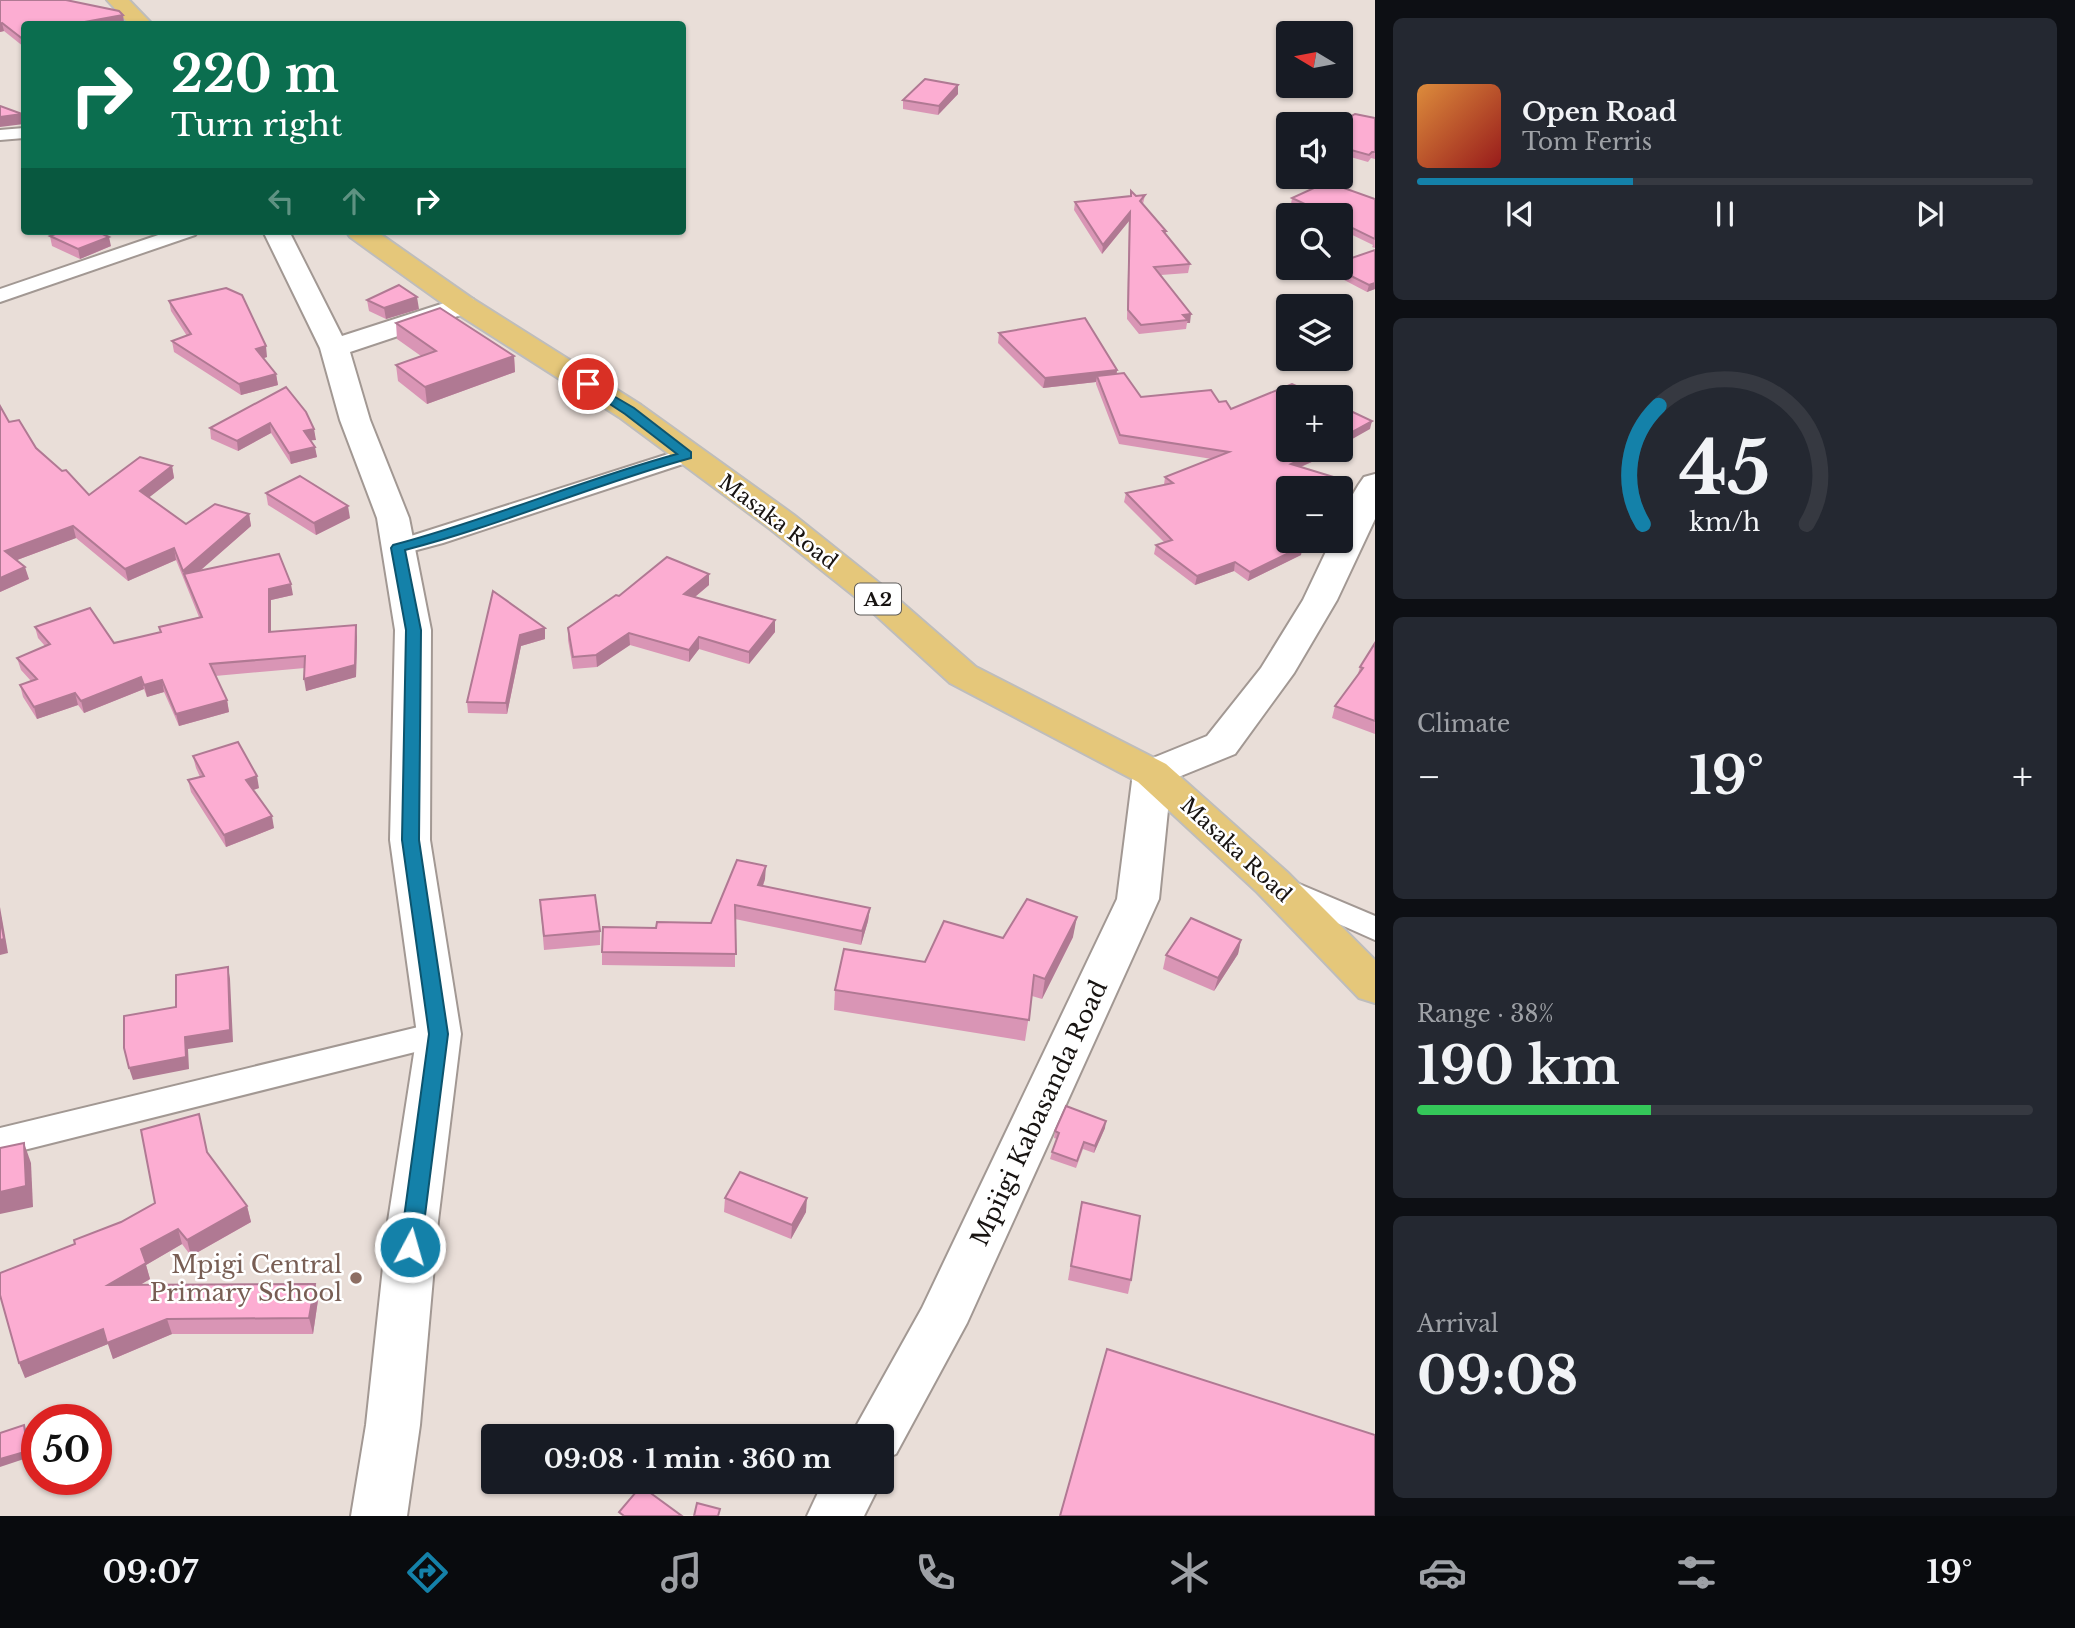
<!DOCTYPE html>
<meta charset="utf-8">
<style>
body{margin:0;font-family:"Libre Baskerville",serif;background:#242831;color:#f1f3f6;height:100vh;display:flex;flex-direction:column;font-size:26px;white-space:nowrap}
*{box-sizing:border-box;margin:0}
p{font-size:23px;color:#9ea1a6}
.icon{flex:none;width:38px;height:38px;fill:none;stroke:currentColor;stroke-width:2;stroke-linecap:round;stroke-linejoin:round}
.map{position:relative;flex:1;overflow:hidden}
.side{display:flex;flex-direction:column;gap:18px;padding:18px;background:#0d0f14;width:700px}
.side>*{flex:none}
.top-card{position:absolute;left:21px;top:21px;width:665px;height:214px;border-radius:7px;box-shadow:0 2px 5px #0004;background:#0b6e4f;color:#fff;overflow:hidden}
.needle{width:46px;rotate:280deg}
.controls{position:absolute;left:1276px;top:21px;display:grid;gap:14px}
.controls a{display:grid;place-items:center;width:77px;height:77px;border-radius:7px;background:#171b24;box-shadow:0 2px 5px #0004;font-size:35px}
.speed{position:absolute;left:21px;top:1404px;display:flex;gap:14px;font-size:35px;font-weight:700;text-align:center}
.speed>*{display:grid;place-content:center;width:91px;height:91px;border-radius:50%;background:#171b24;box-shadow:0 2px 5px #0004;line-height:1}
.speed .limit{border:10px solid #d22;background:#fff;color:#111}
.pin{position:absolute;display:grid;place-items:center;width:60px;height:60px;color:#fff;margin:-30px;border:4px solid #fff;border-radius:50%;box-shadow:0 2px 7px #0007}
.me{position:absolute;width:77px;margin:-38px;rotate:6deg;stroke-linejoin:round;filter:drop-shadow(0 0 5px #0008)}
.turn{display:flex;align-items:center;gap:24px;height:147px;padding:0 35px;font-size:32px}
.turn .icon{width:91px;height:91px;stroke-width:2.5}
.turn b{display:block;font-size:49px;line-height:60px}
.lanes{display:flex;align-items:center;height:66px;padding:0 35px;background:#0003;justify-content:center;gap:35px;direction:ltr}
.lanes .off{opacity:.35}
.big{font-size:52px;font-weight:800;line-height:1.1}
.side .widget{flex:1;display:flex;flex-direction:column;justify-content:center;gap:10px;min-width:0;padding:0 24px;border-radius:10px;background:#242831}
.side .dial{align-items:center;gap:0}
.dial svg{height:182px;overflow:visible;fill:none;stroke:#363941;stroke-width:7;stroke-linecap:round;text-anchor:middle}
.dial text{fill:#f1f3f6;stroke:none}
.song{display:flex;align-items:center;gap:21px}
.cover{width:84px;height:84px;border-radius:10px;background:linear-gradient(135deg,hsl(30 70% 55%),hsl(0 70% 35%))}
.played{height:7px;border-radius:4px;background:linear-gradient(90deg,#1481a9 35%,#363941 35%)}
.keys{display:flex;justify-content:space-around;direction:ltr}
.heat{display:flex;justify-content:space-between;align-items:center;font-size:38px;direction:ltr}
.charge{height:10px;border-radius:5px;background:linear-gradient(90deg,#34c759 38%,#363941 0)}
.trip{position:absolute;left:481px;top:1424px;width:413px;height:70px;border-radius:7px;background:#171b24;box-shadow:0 2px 5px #0004;font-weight:800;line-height:70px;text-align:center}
.menu{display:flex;height:112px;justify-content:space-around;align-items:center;background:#090b0e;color:#9ea1a6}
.menu .icon{width:49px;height:49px}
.menu .on{color:#1481a9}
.menu b{font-size:32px;color:#f1f3f6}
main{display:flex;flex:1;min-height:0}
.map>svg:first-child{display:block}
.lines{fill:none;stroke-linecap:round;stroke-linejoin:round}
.street-casing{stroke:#a29893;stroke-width:4}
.secondary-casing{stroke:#a29893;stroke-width:4}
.primary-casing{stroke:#bebdbc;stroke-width:4}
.street{fill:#fff;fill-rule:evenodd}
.secondary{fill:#fff;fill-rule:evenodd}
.primary{fill:#e5c77a;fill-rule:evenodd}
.wall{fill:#d995b5}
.shaded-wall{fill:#b07993}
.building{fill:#fcadd2;stroke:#b07993;stroke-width:2}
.route{fill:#1481a9;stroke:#0d546e;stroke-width:2}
.education-dot{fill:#8d6e63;stroke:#fff;stroke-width:2.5}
.labels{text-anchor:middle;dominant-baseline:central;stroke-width:5;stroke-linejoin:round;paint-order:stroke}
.shield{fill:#fff;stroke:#5d5a58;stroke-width:2}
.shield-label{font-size:19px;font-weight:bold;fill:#171311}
.street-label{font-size:21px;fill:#171311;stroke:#fff}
.near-street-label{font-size:24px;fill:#171311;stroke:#fff}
.near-education-label{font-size:24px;fill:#785e54;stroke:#fff;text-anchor:end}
</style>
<main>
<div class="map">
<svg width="1375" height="1516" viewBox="0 0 1375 1516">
<rect width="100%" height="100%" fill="#e9ded8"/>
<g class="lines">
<!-- street casing -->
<g class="street-casing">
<g id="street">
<path d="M24,128V138L0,140V130Z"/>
<path d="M170,231H198L195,235L0,302V289Z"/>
<path d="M687,448L695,450L698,455L695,460L443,543L398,555L389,553L386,548L389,543Z"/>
<path d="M1285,878L1375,916V940L1274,895L1270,888L1274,881Z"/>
<path d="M439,1022L451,1025L455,1034L451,1043L0,1156V1128Z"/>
</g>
</g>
<!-- secondary casing -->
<g class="secondary-casing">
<g id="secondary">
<path d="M263,231H289L342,336L463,297L473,299L477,305L473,311L350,352L370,420L409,518L431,630L430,840L461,1034L438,1221L420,1425L407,1516H351L366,1425L388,1221L417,1034L390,840L395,630L377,518L340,420L320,348Z"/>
<path d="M1375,474V519L1337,600L1294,673L1235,754L1171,780L1159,899L967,1323L896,1454L882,1460V1437H850L922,1308L1117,899L1133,773L1138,764L1207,736L1261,668L1303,600L1331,541H1340C1340,518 1350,496 1364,477Z"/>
<path d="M823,1482H881L864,1516H807Z"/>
</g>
</g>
<!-- primary casing -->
<g class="primary-casing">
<g id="primary">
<path d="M107,0H129L152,24H129Z"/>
<path d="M346,231H376L473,299L641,405L794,515L883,586L976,667L1166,764L1287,872L1375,960V1003L1359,998L1257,892L1138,782L950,683L859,600L770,529L619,417L453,311L350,237Z"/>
</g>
</g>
<!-- street -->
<use href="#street" class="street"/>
<!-- secondary -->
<use href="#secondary" class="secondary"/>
<!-- primary -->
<use href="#primary" class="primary"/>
</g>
<!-- wall -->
<g class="wall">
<path d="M0,0L124,22L113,24H24V47L4,31L0,32Z"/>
<path d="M958,94L938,115L903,109V100Z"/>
<path d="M1375,118V159L1371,158L1368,162L1340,154V124Z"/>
<path d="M1131,191L1136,196L1145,195L1143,204L1166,231V235L1190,264L1188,273L1161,275L1190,323H1187L1186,329L1139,334L1127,319L1129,221L1102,254L1074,210L1075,202L1130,196Z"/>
<path d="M1292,198L1375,199V248L1372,247L1373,245L1340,229V215H1313L1291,204Z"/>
<path d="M50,236L111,246L80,259L52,246Z"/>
<path d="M1375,250V289L1367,292L1329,272L1330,268H1340Z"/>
<path d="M367,300L419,309L386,319L369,311Z"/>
<path d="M169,301L267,357L263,358L276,374L278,385L241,395L174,352L172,341L187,336L171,311Z"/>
<path d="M396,323L514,356L515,372L427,404L398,381L396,365L421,356L397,339Z"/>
<path d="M999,333L1117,370L1116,374L1141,397L1219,402L1288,450H1338L1301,467L1335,487L1333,488H1288V515L1301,545V555L1248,581L1234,571L1195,585L1154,554L1156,545L1164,542L1124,502L1126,493L1164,485L1165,477L1212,459L1119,444L1096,384V382L1043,388L998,343Z"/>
<path d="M286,387L316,440H311L317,457L291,464L271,433L238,451L211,439L210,428Z"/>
<path d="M9,422L62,471L89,495L172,466L174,478L149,497L186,524L249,514L251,526L201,570L293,595L271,600V631L357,637L356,677L306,691L305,668L215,676L227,700L229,712L179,726L164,692L147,697L144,689L84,713L78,705L37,719L23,697L20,685L31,681L21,670L17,658L45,646L38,638L35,627L114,643L160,632L159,627L199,617L176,560L128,581L76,538L17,560L29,579L0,592Z"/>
<path d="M266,493L350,518L316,535L268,505Z"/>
<path d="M709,574V585L695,597L775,620V632L749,664L699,649L689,662L630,645L597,667L573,669L568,640V628L619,596Z"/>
<path d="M493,591L545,628V639L521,646L507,714L468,713L467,702Z"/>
<path d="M1375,643V734L1332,718L1335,706L1357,677L1360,667Z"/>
<path d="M193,756L259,788L253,790L274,828L226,847L191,792L188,780L200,777L196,768Z"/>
<path d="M765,879L763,886L870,908L868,921L861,945L735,919V967L602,965V952L656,928L711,923Z"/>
<path d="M540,900L600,931V945L544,950Z"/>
<path d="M1073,937L1042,999L1032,996L1025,1041L834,1010L835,990L925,962L1003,938Z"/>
<path d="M1241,940L1238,954L1214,991L1163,969L1166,955Z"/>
<path d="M1105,1128L1094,1153L1083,1149L1076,1168L1050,1159L1052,1152L1057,1139L1054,1138L1055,1131Z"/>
<path d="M725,1198L806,1212L791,1239L724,1212Z"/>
<path d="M155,1203L247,1206L251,1222L191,1256L182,1244L146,1265L150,1279L140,1285L315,1284L318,1300L313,1334H172L113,1359L108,1344L25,1378L75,1244L121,1222Z"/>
<path d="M1079,1216L1131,1280L1128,1294L1068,1280Z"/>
</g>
<!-- shaded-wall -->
<g class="shaded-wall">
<path d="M123,15L124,22L113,24H80L79,23Z"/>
<path d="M2,23L4,31L0,32V24Z"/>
<path d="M958,85V94L938,115L939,106Z"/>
<path d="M22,114L24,124L0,127V117Z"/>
<path d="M1130,212L1129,221L1102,254L1103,245Z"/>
<path d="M109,237L111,246L80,259L78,249Z"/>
<path d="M1375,283V289L1367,292L1369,285Z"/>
<path d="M417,297L419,309L386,319L384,308Z"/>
<path d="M1191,314L1190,323H1187L1188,320L1183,315Z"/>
<path d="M266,346L267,357L258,360L256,349Z"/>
<path d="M514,356L515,372L427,404L425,387Z"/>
<path d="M1117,370L1116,380L1097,376L1096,382L1043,388L1045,378Z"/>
<path d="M276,374L278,385L241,395L239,384Z"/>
<path d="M1372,421L1370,429L1347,442L1346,446L1340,449V441L1345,436Z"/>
<path d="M270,423L271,433L238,451L237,441Z"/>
<path d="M314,429L316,440L305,441L304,431Z"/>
<path d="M315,447L317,457L291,464L289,453Z"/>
<path d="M1321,450H1338L1289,472L1291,464Z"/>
<path d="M172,466L174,478L142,503L140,491Z"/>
<path d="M1337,478L1335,487L1333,488H1320Z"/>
<path d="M348,506L350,518L316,535L314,523Z"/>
<path d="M1288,508V515L1280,512Z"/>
<path d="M249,514L251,526L187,582L184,574L186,583L183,571Z"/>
<path d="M73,526L76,538L9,563L5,551Z"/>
<path d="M1296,541H1307L1293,551L1295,542Z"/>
<path d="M1303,546L1301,555L1248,581L1250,572Z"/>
<path d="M174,548L176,560L128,581L125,569Z"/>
<path d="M1235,562L1234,571L1195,585L1197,576Z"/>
<path d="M25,567L29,579L0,592V578Z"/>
<path d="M709,574V585L684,606V594Z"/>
<path d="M291,584L293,595L271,600V643L269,632V589Z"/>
<path d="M775,620V632L749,664V652Z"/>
<path d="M356,625L357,637L356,677L306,691L304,679Z"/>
<path d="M545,628V639L521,646L507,714L506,703L520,635Z"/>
<path d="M629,633L630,645L597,667L596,655Z"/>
<path d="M699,637V649L689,662V650Z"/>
<path d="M141,677L144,689L84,713L81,701Z"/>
<path d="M162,680L164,692L147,697L144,685Z"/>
<path d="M75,693L78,705L37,719L34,707Z"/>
<path d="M227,700L229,712L179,726L176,714Z"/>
<path d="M257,776L259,788L248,792L246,780Z"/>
<path d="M272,816L274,828L226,847L224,835Z"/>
<path d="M766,866L765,879L758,899V885Z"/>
<path d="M0,907L8,953L0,955Z"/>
<path d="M870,908L868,921L861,945L862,931Z"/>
<path d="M1077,917L1073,937L1042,999L1045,979Z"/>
<path d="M1241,940L1238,954L1214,991L1218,978Z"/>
<path d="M228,967L230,979L233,1042L188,1049L189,1069L133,1080L129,1068L185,1037Z"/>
<path d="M1106,1121L1105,1128L1094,1153L1095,1146Z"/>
<path d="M24,1143L31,1163L33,1207L0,1214V1192Z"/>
<path d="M807,1198L806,1212L791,1239L792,1225Z"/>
<path d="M247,1206L251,1222L191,1256L187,1240Z"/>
<path d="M178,1229L182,1244L146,1265L150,1279L113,1301L108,1285L141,1249Z"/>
<path d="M315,1284L318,1300L313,1334L309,1318Z"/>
<path d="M167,1319L172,1334L113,1359L108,1344L25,1378L19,1363L103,1329Z"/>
<path d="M24,1425L27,1432L30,1457L0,1467V1459Z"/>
</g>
<!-- building -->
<g class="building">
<path d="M0,0H66L119,11L123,15L79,23L83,24H24V40L2,23L0,24Z"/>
<path d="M925,79L958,85L939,106L903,100Z"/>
<path d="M0,106L22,114L0,117Z"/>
<path d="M1355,114L1375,118V152H1372L1369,155L1340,147V124H1337Z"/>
<path d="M1327,182L1375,199V239L1340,222V215H1328L1292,198Z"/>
<path d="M1131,191L1136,196L1145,195L1140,201L1166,231H1163L1190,264L1154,267L1191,314L1183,315L1188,320L1141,325L1128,310L1130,212L1103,245L1075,202L1131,196Z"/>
<path d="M63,231H96L109,237L78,249L50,236Z"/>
<path d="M1375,250V283L1369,285L1335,268H1340V262Z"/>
<path d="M399,285L417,297L384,308L367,300Z"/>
<path d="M226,288L242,295L266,346L256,349L276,374L239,384L172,341L191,334L169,301Z"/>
<path d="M440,308L514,356L425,387L396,365L436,351L396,323Z"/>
<path d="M1085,318L1117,370L1045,378L999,333Z"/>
<path d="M1124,373L1141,397L1211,390L1219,402L1226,401L1231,409L1292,384L1321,397H1288V450H1321L1291,464L1337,478L1320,488H1288V508L1280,512L1288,516V541H1296L1295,542L1303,546L1250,572L1235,562L1197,576L1156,545L1172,540L1126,493L1173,483L1165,477L1229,452L1120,435L1097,376Z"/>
<path d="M286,387L306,412L314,429L304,431L315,447L289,453L270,423L237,441L210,428Z"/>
<path d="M0,406L9,422L19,420L36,448L62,471L66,470L89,495L140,457L172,466L140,491L186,524L215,504L249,514L183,571L174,548L125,569L73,526L5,551L25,567L0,578Z"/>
<path d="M1340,406L1372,421L1345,436L1349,437L1340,441Z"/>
<path d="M300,476L348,506L314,523L266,493Z"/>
<path d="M279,554L291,584L269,589V632L356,625L355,665L304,679L305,656L210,664L227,700L176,714L162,680L144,685L141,677L81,701L75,693L34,707L20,685L37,679L17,658L50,644L35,627L90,608L114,643L161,632L159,627L202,617L184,574Z"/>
<path d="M667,557L709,574L684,594L775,620L749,652L699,637L689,650L629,633L596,655L573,657L568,628L616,595L619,596Z"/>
<path d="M493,591L545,628L520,635L506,703L467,702Z"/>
<path d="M1375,643V721L1335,706L1363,668L1360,667Z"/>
<path d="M238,742L257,776L246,780L272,816L224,835L188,780L204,776L193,756Z"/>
<path d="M737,860L766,866L758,885L870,908L862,931L735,905L736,954L602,952L603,927L656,928L657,922L711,923Z"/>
<path d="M595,895L600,931L544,936L540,900Z"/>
<path d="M1027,899L1077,917L1045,979L1034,975L1029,1020L835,990L844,949L925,962L944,921L1003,938Z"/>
<path d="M0,917L4,939L0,940Z"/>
<path d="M1191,918L1241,940L1218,978L1166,955Z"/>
<path d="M228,967L230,1030L185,1037L186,1057L129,1068L124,1048V1016L176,1007V975Z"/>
<path d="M1066,1106L1106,1121L1095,1146L1084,1142L1077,1161L1052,1152L1059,1133L1055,1131Z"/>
<path d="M199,1114L207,1152L247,1206L187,1240L178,1229L141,1249L146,1263L108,1285L315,1284L309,1318L167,1319L107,1343L103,1329L19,1363L0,1295V1273L75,1244L74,1240L121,1222L155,1203L141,1130Z"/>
<path d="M24,1143L26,1186L0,1192V1148Z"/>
<path d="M740,1172L807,1198L792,1225L725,1198Z"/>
<path d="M1082,1202L1140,1216L1131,1280L1071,1266Z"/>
<path d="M1107,1349L1375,1435V1516H1060Z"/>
<path d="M24,1425L28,1451L0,1459V1433Z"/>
<path d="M641,1486L682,1516H624L619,1512Z"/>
<path d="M697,1503L720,1509L718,1516H694Z"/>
</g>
<!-- route -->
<path class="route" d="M588,381L634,408L691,452V458C595,484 502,525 405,550L421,630L419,840L448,1034L421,1247L418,1253L410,1255L403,1253L400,1247L429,1034L402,840L406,630L391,548L393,545C489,520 581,480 677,454L625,414L584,387L582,384Z"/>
<!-- markers -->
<circle class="education-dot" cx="356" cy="1278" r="7"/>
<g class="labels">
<!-- shield labels -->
<rect class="shield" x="855" y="583.5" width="46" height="31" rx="5"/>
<g class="shield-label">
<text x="878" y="599">A2</text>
</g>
<!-- street labels -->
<g class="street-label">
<text transform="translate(778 522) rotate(37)">Masaka Road</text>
<text transform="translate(1236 850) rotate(43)">Masaka Road</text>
</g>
<!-- near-street labels -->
<g class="near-street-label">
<text transform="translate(1039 1113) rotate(-65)">Mpiigi Kabasanda Road</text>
</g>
<!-- near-education labels -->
<g class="near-education-label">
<text x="342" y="1264">Mpigi Central<tspan x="342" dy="28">Primary School</tspan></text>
</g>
</g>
</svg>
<div class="controls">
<a><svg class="needle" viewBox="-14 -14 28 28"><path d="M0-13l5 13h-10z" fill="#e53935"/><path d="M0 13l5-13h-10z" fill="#9ea1a6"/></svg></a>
<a><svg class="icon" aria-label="sound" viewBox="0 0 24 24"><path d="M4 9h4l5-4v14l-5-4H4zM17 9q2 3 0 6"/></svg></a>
<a><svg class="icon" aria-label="search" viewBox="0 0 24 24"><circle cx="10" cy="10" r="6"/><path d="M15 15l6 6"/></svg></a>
<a><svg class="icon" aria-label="layers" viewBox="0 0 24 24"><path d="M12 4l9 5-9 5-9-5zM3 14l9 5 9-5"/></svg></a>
<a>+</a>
<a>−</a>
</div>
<div class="speed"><div class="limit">50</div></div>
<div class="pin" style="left:588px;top:384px;background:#d93025"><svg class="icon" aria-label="arrive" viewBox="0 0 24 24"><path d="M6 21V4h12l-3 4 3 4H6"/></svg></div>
<svg class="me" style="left:410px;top:1247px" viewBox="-20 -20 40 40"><circle r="17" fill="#1481a9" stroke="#fff" stroke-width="3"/><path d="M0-11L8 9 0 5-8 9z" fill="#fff"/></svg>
<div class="trip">09:08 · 1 min · 360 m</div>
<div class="top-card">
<div class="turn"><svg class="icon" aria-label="right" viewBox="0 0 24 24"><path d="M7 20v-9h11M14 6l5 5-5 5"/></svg><div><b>220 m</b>Turn right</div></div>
<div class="lanes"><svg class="icon off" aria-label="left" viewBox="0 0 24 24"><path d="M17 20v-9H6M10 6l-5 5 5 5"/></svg><svg class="icon off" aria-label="ahead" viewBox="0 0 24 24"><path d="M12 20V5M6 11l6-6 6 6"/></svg><svg class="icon" aria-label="right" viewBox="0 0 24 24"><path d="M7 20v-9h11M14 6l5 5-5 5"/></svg></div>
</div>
</div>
<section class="side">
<div class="widget">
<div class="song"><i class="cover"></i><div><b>Open Road</b><p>Tom Ferris</p></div></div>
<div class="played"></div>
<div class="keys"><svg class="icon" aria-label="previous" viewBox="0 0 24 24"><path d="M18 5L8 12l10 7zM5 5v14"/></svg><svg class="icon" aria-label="pause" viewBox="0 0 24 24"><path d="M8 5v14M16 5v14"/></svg><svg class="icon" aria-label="next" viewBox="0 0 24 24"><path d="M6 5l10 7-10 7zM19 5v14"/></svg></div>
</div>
<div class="widget dial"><svg viewBox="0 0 100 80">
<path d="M14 69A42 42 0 1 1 86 69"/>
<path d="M14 69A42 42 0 0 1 21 17" stroke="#1481a9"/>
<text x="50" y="56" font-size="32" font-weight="700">45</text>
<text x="50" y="72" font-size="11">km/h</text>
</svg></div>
<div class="widget"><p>Climate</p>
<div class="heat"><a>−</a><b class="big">19°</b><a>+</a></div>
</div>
<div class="widget"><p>Range · 38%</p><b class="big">190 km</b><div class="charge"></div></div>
<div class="widget"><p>Arrival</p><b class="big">09:08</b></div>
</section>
</main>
<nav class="menu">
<b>09:07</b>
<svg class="icon on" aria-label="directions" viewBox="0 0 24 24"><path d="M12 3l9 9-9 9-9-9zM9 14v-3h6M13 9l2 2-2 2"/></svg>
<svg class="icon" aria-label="music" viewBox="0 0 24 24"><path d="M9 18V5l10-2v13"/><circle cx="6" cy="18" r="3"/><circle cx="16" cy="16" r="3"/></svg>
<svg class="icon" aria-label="phone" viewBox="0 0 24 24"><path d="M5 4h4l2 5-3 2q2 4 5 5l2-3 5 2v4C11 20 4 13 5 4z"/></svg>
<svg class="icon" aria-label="climate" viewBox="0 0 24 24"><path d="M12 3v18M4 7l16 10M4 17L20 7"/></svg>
<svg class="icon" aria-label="car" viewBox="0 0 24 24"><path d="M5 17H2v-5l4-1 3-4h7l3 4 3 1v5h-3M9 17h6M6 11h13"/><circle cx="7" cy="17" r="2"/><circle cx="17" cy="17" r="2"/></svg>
<svg class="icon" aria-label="filters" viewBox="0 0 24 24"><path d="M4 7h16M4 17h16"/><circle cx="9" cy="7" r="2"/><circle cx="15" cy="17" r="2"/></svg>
<b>19°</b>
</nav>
